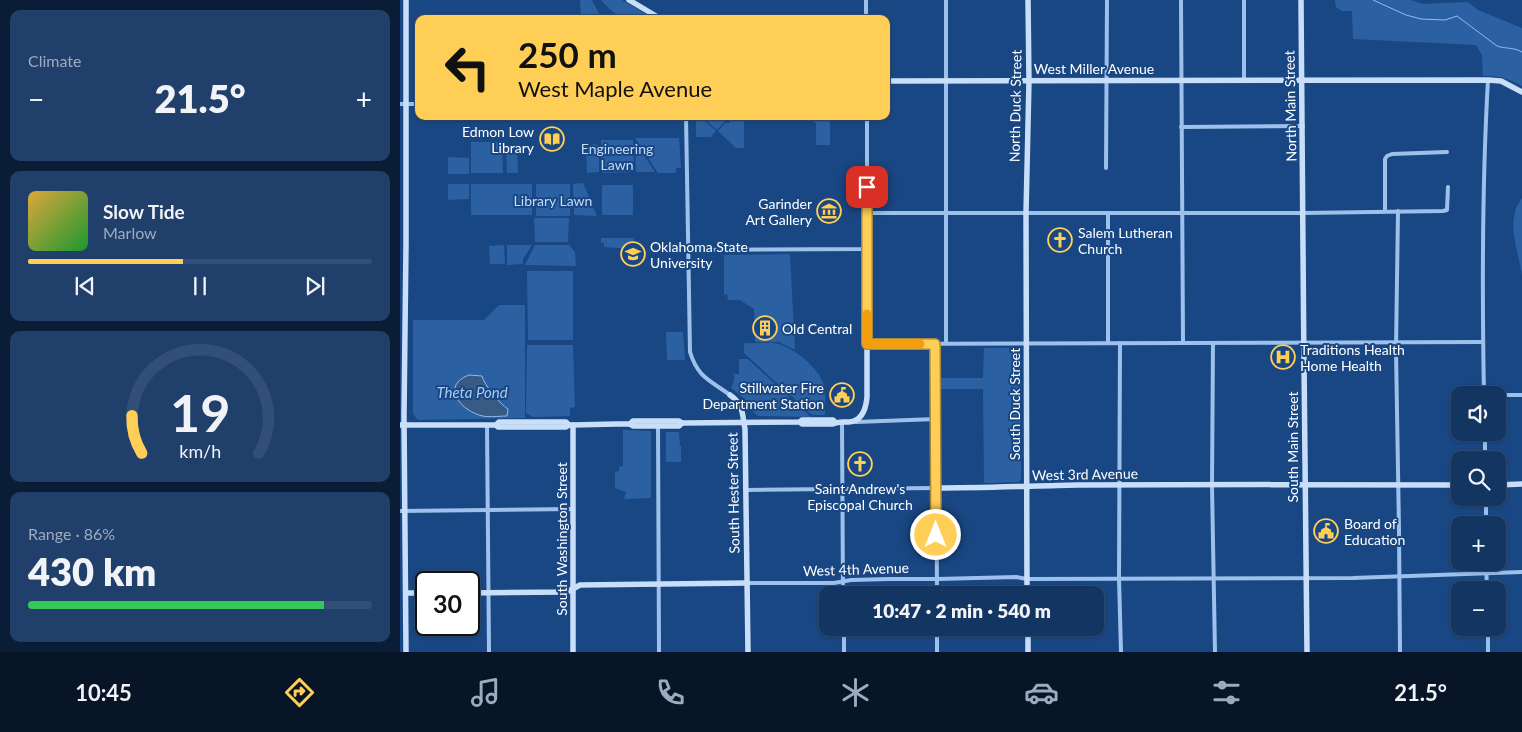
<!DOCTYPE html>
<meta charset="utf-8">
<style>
body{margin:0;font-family:Lato,sans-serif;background:#20406b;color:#f1f3f6;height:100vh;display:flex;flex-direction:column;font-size:19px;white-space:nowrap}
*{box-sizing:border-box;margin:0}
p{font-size:16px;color:#9dabbe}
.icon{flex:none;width:28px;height:28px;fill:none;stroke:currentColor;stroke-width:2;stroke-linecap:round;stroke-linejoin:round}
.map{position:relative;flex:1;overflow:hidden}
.panel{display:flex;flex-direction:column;gap:10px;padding:10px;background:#0a1d36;width:400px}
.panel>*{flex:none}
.banner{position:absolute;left:15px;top:15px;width:475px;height:105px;border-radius:10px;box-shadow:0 1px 4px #0004,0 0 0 1px #325077;background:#ffce57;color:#111;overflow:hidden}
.controls{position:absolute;left:1051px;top:386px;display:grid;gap:10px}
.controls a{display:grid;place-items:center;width:55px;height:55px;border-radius:10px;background:#133562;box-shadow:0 1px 4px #0004,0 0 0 1px #325077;font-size:25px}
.speed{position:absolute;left:15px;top:571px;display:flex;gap:10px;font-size:25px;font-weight:700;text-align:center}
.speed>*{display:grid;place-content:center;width:65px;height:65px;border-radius:50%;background:#133562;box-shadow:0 1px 4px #0004,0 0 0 1px #325077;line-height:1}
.speed .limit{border:2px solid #111;border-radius:8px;background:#fff;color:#111}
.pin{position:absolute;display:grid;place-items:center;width:42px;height:42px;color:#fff;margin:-21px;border-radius:10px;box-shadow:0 2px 8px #0006}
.me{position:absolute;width:55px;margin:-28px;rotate:0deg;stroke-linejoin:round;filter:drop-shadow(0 0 4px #0008)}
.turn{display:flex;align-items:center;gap:18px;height:105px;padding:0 20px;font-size:22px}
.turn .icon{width:65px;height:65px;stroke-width:2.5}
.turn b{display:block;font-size:35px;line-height:42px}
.big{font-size:38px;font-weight:800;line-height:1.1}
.panel .card{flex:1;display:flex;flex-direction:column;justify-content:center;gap:8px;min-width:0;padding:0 18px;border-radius:10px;background:#20406b}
.panel .dial{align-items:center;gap:0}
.dial svg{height:130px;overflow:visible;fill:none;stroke:#325077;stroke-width:7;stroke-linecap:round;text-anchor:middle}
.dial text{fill:#f1f3f6;stroke:none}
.song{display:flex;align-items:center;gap:15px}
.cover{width:60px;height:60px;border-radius:8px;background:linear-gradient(135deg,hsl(40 70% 55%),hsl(130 70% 35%))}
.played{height:5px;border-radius:2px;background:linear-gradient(90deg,#ffce57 45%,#325077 45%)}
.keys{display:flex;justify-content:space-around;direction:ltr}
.heat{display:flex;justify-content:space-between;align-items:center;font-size:28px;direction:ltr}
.charge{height:8px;border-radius:4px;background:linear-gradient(90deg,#34c759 86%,#325077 0)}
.trip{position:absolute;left:419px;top:586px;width:285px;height:50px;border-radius:10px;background:#133562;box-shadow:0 1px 4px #0004,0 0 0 1px #325077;font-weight:800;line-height:50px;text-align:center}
.menu{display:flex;height:80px;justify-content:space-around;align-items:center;background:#081527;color:#9dabbe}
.menu .icon{width:35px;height:35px}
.menu .current{color:#ffce57}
.menu b{font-size:22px;color:#f1f3f6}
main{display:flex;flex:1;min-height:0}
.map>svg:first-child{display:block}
.green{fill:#2b61a2}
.water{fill:#385b86;stroke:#8fbcee}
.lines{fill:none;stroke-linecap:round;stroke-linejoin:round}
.stream{stroke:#8fbcee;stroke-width:1}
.street{stroke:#9dc1ec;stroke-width:4}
.secondary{stroke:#c9def8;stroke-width:5.5}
.route-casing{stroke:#a68639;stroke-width:12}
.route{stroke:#ffce57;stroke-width:9}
.slow{stroke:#f59e0b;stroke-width:9}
.labels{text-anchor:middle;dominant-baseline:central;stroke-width:4;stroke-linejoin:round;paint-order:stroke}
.street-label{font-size:14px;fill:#fff;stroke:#194783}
.poi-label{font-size:14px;fill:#fff;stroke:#194783;text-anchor:start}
.park-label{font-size:14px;fill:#c2dbf9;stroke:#194783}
.water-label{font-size:15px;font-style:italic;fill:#a8cbf3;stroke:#194783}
</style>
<main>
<section class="panel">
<div class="card"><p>Climate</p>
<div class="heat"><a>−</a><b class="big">21.5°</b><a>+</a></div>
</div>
<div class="card">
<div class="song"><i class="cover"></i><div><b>Slow Tide</b><p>Marlow</p></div></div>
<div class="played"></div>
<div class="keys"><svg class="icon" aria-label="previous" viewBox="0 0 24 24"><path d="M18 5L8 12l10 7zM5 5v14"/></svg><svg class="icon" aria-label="pause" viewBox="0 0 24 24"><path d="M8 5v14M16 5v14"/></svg><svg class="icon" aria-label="next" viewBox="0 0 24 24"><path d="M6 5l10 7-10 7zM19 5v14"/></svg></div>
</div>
<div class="card dial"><svg viewBox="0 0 100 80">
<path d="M14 69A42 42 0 1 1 86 69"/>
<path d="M14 69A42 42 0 0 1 8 46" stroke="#ffce57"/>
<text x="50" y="56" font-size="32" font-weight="700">19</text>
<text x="50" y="72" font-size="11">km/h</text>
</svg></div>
<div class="card"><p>Range · 86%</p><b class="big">430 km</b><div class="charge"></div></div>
</section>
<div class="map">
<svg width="1122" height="652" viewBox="0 0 1122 652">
<rect width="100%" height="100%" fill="#194783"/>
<!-- green -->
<g class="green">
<path d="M180,0H192L198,12L205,19H181Z"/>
<path d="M201,0H222L254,19C227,19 220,22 201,0Z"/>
<path d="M935,0H1011L1023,4L1068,2L1078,10L1122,28V86C1110,79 1097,75 1083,76L1082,55L1076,45L953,39L952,11H942L936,7Z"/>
<path d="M296,116H299L316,131L311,137H296Z"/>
<path d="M301,116H344V148H336L318,131L326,122L328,124L332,119L329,117L317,130Z"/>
<path d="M411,116H430V145H416V123L412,121Z"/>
<path d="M235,138H279L281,168H276V173H258Z"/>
<path d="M201,140H233L234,172L202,173Z"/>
<path d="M71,142H98L102,143L103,173H71Z"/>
<path d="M235,142L255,172H236Z"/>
<path d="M195,143L199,147V172L187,173L186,149Z"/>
<path d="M106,144L117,150L118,173H107Z"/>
<path d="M48,157L69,158V174H48Z"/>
<path d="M183,183L197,216L174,215L173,184Z"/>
<path d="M48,184H69V199L48,200Z"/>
<rect x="71" y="184" width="61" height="31"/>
<rect x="136" y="184" width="34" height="32"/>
<rect x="202" y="185" width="31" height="30"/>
<path d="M1122,198V276C1119,251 1104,221 1122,198Z"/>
<path d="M134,218H169L168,242H135Z"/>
<path d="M201,238H234L233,249L204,247V243H201Z"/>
<path d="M104,245L105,264H90L89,246Z"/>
<path d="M107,245H132L123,259V264L107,265Z"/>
<path d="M135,245H169L175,252L176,266L125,265Z"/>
<path d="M390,254L395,350L379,342H355L354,309L340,300H328L327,294L324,295V255Z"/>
<path d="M127,271H173V340H128Z"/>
<path d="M99,305H125V418L18,420L13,414V320H84Z"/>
<path d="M266,332H283L285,360H267Z"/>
<path d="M344,343C355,344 369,341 379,344C396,350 418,367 424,385C426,394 425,406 425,415H412L344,353Z"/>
<path d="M127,345H173L175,407L170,408V416L133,417L126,413Z"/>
<path d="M584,348H617L621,354V478L620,481L617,482L585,483L584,482L583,389H538V378H583Z"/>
<path d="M339,359H348L411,417L358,416L350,409L345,399L331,388L334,381V374H339Z"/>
<path d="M223,430L251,431V498L224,499L226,492L215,488V472L219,471V467L223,466Z"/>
<path d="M266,432H279L280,446H281V462H266Z"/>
</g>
<!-- water -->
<path class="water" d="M69,375L82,376C84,385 100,404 108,409L107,416C98,416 87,418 79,415C58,408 42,385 69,375Z"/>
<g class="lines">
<!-- stream -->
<path class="stream" d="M973,0L1006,15L1021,19L1045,20L1057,16L1097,46C1105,49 1114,47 1122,52"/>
<!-- street -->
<g class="street">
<path d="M466,0V19"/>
<path d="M546,0V343"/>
<path d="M781,0L783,343"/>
<path d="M844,0V81"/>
<path d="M0,104H19"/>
<path d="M286,116L290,352C298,378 310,380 330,395"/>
<path d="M781,127L903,126"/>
<path d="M706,168L707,0"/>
<path d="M985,211V159L987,156L992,154L1047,152"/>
<path d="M998,211L996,350L999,530L1000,652"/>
<path d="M467,213H904L1043,211L1047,210L1048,187"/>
<path d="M708,213V343"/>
<path d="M288,250L467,249V116"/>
<path d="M535,343L536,419L537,595"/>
<path d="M720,343L719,578L721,652"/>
<path d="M813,343L812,486L815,652"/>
<path d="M467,344L1083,342"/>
<path d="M1084,395C1082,290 1082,184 1088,80"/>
<path d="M1084,395H1122"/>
<path d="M442,422L443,595"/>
<path d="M456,422L536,419"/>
<path d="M87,425L89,652"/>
<path d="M258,426L259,652"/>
<path d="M1085,432V460"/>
<path d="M346,490L536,488"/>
<path d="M1086,498V525"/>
<path d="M0,511L173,509"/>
<path d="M1086,562L1087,590"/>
<path d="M347,583H434L451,580L489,579H537L616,577L627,579L953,578L1122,572"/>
<path d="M444,628V652"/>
<path d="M537,628V652"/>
<path d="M1088,628V652"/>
</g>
<!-- secondary -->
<g class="secondary">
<path d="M6,0V245L4,416L6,652"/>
<path d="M229,0L261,19"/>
<path d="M901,0C904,217 903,435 907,652"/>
<path d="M486,81L1088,80L1101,81L1122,92"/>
<path d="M330,395C344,405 342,414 345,429L348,652"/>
<path d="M400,422L402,424H433C438,421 443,422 449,422C462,421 466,409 467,397V249"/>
<path d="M230,424L233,421H279L282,423"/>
<path d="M0,425H96L99,422H166L169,425H173L216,424H230L233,426H279L282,423L400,422L402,420H433L435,422"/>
<path d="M96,425L98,427H166L169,425"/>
<path d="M173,425V652"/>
<path d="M1098,485L1122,484"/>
<path d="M536,488C583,488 630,486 677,485C805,485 932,484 1060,485"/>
<path d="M6,593H26"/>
<path d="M69,593L167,592L180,585L347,583"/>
<path d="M627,595L626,213L629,81L628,0"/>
<path d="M628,628V652"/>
</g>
</g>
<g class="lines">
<!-- route casing -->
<g class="route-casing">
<path id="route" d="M467,187V344H535L536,535"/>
</g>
<!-- route -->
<use href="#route" class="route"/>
<!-- slow -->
<path class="slow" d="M467,314V344H520"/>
</g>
<!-- icons -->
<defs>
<g id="library-ring" transform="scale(1.25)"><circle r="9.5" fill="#194783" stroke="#ffce57" stroke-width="1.5"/><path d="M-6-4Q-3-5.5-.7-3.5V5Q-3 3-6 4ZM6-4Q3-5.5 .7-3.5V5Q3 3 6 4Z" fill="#ffce57"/></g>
<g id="museum-ring" transform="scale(1.25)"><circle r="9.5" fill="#194783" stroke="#ffce57" stroke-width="1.5"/><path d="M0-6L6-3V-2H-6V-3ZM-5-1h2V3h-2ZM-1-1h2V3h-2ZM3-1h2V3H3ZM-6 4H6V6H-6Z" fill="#ffce57"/></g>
<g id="church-ring" transform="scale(1.25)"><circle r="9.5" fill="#194783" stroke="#ffce57" stroke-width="1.5"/><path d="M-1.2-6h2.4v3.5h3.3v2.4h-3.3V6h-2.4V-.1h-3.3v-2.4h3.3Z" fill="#ffce57"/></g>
<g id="university-ring" transform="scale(1.25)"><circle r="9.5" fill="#194783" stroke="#ffce57" stroke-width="1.5"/><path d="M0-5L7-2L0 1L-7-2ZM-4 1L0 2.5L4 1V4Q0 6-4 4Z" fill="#ffce57"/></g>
<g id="building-ring" transform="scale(1.25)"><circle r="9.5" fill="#194783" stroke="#ffce57" stroke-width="1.5"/><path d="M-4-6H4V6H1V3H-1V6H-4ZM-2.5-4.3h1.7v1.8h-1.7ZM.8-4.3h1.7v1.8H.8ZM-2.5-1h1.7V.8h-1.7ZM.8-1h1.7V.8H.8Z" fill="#ffce57"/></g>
<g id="hospital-ring" transform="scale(1.25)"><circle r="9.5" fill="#194783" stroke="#ffce57" stroke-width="1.5"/><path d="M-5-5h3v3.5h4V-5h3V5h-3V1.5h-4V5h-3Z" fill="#ffce57"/></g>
<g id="civic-ring" transform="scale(1.25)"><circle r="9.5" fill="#194783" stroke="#ffce57" stroke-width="1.5"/><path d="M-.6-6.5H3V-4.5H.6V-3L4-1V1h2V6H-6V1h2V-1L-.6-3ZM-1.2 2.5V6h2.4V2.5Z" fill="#ffce57"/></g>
</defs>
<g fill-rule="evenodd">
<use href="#library-ring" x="152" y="139"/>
<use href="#museum-ring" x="429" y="211"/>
<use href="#church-ring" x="660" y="240"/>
<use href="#university-ring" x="233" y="254"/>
<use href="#building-ring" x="365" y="328"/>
<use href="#hospital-ring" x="883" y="357"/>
<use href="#civic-ring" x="442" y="395"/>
<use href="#church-ring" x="460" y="464"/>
<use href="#civic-ring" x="926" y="531"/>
</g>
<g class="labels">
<!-- street labels -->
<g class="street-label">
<text x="694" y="68">West Miller Avenue</text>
<text transform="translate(615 106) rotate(-89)">North Duck Street</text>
<text transform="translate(890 106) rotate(-91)">North Main Street</text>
<text transform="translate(614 404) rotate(-90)">South Duck Street</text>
<text transform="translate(892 447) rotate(-90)">South Main Street</text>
<text transform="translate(685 474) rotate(-1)">West 3rd Avenue</text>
<text transform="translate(333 493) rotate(-91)">South Hester Street</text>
<text transform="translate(161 539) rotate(-90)">South Washington Street</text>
<text transform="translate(456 569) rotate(-2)">West 4th Avenue</text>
</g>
<!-- poi labels -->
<g class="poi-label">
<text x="134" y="131" text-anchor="end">Edmon Low<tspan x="134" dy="16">Library</tspan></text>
<text x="412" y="203" text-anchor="end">Garinder<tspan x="412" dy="16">Art Gallery</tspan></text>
<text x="678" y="232">Salem Lutheran<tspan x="678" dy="16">Church</tspan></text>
<text x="250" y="246">Oklahoma State<tspan x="250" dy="16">University</tspan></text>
<text x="382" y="328">Old Central</text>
<text x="900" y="349">Traditions Health<tspan x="900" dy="16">Home Health</tspan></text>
<text x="424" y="387" text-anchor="end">Stillwater Fire<tspan x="424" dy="16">Department Station</tspan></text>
<text x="460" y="488" text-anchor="middle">Saint Andrew's<tspan x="460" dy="16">Episcopal Church</tspan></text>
<text x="944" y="523">Board of<tspan x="944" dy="16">Education</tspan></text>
</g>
<!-- park labels -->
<g class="park-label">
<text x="217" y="148">Engineering<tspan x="217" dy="16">Lawn</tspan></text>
<text x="153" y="200">Library Lawn</text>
</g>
<!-- water labels -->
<g class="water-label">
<text x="72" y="392">Theta Pond</text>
</g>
</g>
</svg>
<div class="controls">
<a><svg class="icon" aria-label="sound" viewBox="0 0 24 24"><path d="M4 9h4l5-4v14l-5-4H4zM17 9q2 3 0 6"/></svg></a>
<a><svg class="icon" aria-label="search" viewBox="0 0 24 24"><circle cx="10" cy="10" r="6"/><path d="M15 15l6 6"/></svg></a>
<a>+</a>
<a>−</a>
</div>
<div class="speed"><div class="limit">30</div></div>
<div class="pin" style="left:467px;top:187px;background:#d93025"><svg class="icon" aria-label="arrive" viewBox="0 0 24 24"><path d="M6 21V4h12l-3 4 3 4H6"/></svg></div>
<svg class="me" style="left:536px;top:535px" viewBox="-20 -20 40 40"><circle r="17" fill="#ffce57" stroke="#fff" stroke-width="3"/><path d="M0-11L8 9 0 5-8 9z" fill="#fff"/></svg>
<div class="trip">10:47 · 2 min · 540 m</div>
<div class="banner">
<div class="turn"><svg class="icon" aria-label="left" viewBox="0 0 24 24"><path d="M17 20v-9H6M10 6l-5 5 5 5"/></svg><div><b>250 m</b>West Maple Avenue</div></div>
</div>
</div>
</main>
<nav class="menu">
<b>10:45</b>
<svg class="icon current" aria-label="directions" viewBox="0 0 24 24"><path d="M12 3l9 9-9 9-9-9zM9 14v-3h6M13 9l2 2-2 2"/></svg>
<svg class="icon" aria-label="music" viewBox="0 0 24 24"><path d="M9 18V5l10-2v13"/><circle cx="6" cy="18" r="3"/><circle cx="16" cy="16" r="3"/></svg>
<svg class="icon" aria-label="phone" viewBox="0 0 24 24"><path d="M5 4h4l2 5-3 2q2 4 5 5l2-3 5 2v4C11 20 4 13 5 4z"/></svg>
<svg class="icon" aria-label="climate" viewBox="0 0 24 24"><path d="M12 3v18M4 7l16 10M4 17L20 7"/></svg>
<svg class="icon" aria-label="car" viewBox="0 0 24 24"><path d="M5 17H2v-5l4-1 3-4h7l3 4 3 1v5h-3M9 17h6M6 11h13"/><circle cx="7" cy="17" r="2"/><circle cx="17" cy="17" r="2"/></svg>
<svg class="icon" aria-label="filters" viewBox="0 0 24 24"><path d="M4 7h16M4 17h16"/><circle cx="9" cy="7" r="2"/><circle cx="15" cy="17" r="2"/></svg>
<b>21.5°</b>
</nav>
